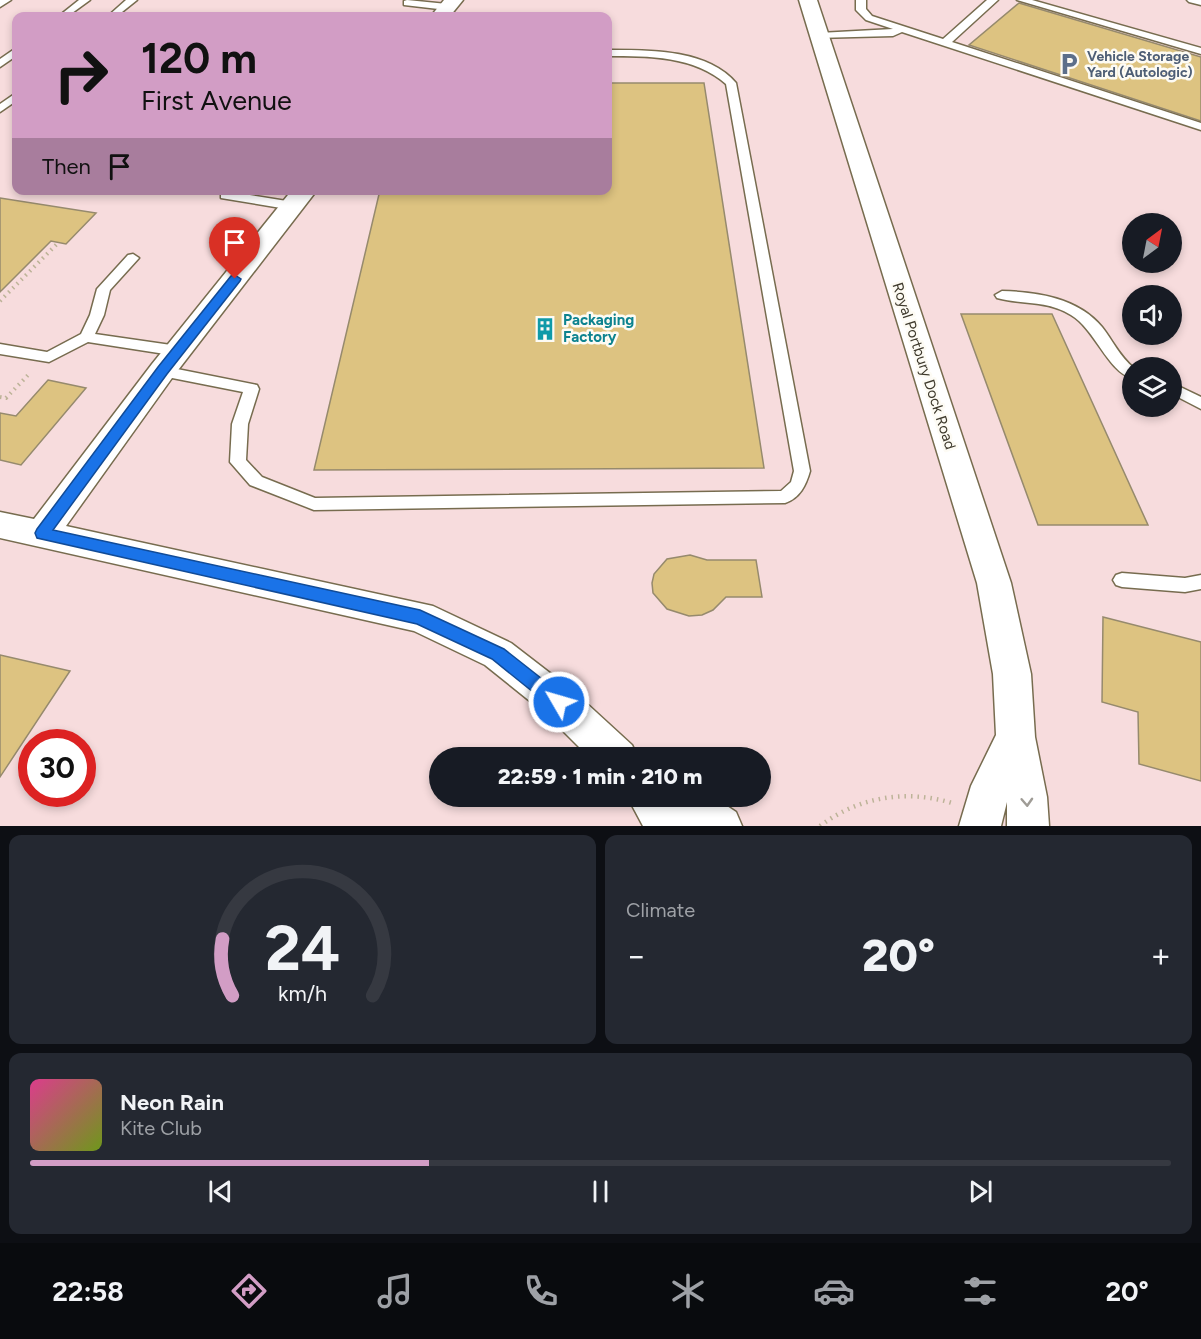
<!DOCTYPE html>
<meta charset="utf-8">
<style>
body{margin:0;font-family:Figtree,sans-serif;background:#242831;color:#f1f3f6;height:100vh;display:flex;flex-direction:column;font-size:22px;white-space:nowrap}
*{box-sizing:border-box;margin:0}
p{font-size:20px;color:#9ea1a6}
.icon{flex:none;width:33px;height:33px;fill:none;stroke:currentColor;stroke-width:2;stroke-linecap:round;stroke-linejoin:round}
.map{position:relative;height:826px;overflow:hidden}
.drawer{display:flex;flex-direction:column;gap:9px;padding:9px;background:#0d0f14;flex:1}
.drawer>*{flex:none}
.top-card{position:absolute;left:12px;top:12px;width:600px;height:183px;border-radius:12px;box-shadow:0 3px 9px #0003;background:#d29dc5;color:#111;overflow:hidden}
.needle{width:39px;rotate:32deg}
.tools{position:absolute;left:1122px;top:213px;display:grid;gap:12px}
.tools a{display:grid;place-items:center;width:60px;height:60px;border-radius:50%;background:#171b24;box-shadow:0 3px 9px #0003;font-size:30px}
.speed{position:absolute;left:18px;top:729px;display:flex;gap:12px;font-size:30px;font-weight:700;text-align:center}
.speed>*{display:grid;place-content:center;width:78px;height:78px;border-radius:50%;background:#171b24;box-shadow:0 3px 9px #0003;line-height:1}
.speed .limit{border:9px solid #d22;background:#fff;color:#111}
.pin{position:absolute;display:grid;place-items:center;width:51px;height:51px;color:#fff;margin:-62px -26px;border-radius:50% 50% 50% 0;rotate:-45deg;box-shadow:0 0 6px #0007}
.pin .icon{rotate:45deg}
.me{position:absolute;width:66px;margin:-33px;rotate:308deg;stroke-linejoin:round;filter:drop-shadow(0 0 4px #0008)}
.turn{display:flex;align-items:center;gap:21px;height:126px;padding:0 30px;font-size:27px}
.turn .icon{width:78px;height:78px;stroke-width:2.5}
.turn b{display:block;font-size:42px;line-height:51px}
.then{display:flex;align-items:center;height:57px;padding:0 30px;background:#0003;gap:12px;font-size:22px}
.big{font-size:45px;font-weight:800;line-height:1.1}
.drawer .widget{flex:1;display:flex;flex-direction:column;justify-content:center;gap:9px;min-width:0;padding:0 21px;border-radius:12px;background:#242831}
.drawer .dial{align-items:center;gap:0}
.dial svg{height:156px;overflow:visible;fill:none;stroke:#363941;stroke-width:7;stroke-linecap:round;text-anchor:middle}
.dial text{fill:#f1f3f6;stroke:none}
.song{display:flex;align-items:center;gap:18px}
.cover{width:72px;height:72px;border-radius:9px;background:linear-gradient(135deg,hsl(330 70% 55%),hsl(80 70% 35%))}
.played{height:6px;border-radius:3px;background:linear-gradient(90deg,#d29dc5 35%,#363941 35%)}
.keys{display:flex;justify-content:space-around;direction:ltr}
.heat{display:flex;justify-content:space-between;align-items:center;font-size:33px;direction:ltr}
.drawer .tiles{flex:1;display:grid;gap:9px;grid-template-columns:1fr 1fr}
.widget:last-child{grid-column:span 2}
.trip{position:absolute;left:429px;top:747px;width:342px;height:60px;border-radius:30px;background:#171b24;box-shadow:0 3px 9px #0003;font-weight:800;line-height:60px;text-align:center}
.tabs{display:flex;height:96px;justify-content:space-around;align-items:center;background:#090b0e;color:#9ea1a6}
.tabs .icon{width:42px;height:42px}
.tabs .on{color:#d29dc5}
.tabs b{font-size:27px;color:#f1f3f6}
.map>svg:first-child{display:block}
.industrial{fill:#f7dcdd;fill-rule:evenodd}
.building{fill:#ddc381;stroke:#968a6d;stroke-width:1.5}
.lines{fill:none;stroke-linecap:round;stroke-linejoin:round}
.service-casing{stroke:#776c4f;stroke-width:3}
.minor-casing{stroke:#776c4f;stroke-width:3}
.path-far1{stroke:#bdb398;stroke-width:4;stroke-dasharray:1.5 4.5;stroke-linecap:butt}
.path{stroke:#bdb398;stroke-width:4.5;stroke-dasharray:1.5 5;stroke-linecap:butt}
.service{fill:#fff;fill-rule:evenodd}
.minor{fill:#fff;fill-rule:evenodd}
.oneway{stroke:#9f9c96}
.route{fill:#1a73e8;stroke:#114b97;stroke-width:1.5}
.labels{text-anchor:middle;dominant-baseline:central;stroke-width:5;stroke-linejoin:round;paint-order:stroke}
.far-service-label{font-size:14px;font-weight:bold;fill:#4e5e75;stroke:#fdfbf4;text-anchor:start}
.culture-label{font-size:15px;font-weight:bold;fill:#0d838f;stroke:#fdfbf4;text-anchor:start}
.street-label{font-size:15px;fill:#3f3a2d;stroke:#fdfbf4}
</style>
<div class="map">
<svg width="1201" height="826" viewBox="0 0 1201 826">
<rect width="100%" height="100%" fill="#f9edcc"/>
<!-- industrial -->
<path class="industrial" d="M0,0H1201V826H0ZM16,16H608V190H16ZM1132,224H1172V262H1132ZM1132,296H1172V334H1132ZM1132,368H1172V406H1132ZM32,742H82V794H32ZM440,758H760V796H440Z"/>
<!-- building -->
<g class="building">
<path d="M1019,3L1201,57V121L969,45Z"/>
<path d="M608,83H704L764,468L314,470L380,190H608Z"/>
<path d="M0,198L96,213L66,244L51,241L0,292Z"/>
<path d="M961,314H1052L1148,525H1038Z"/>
<path d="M48,380L86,388L21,465L0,460V413L16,416Z"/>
<path d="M690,555L707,560H756L762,597H726L713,610L702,615L689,616L667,609L653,593L652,583L654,574L667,559Z"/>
<path d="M1103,617L1201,642V781L1139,764L1138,712L1102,702Z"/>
<path d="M0,655L70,671L0,777Z"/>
</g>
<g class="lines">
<!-- service casing -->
<g class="service-casing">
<g id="service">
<path d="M0,0H11L0,7Z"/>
<path d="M79,0H90L68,16H59Z"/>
<path d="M126,0H137L117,16H108Z"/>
<path d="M407,0L447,4L452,7L447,10L404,5V1Z"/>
<path d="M856,0H866V9L872,16L943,39L987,0H998L952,42L1201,123V130L902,32L893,36L816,38V34L819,33L893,29L866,20L856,10Z"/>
<path d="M1017,0H1032L1201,48V54Z"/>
<path d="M1187,0H1201V5L1189,2Z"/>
<path d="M16,48V56L0,67V59Z"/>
<path d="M608,50C649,50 707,49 736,83L810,471C806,485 800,498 785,503L314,510L250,485L230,462L232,424L243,392L157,375L155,371L157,367L162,366L257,385L259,389L248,424L246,460L262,477L315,498L781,491L791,482L794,471L726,84C694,56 649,56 608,56Z"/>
<path d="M16,93V101L0,112V104Z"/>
<path d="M225,191L293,202L299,206L293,210L221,198V192Z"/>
<path d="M133,254L139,258L110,290L104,315L95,334L178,346L183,348L185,351L183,354L178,356L88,342L49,362L0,354V344L47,352L81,334L90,315L97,289L128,255Z"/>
<path d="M1002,291C1038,292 1078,298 1102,327C1113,341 1120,357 1134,368H1132V378C1108,372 1095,329 1071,315C1047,300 1022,305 997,298L995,295Z"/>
<path d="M1172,383L1201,397V409L1172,394Z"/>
<path d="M1122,573L1185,578L1201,575V589L1185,592L1122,587L1116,585L1113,580L1116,575Z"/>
</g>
</g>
<!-- minor casing -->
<g class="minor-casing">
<g id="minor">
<path d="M444,0H463L450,16H431Z"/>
<path d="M799,0H817L1011,583L1031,674L1035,737L1047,797L1049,826H1007V802L1001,826H959L971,786L996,735L993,674L977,583Z"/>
<path d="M292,190H317L172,378L66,526L433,606L511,643L572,690L632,745L638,758H590L546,714L485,665L414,631L0,538V512L34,519L152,364Z"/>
<path d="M627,796H712L736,812L742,826H643Z"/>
</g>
</g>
<!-- path-far1 -->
<g class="path-far1">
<path d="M0,301L59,242"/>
<path d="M0,397L6,398L30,373"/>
</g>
<!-- path -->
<path class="path" d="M820,826C858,797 906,789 952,803"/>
<!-- service -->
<use href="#service" class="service"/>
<!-- minor -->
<use href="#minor" class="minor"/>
</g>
<!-- one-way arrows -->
<defs><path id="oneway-chevron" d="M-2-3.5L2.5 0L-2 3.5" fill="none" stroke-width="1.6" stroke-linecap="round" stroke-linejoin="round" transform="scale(1.5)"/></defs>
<use class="oneway" href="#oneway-chevron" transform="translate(1027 802) rotate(87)"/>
<!-- route -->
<path class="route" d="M235,275L241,279L240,281L167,374L53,530L420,610L504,649L565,697L568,702L565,708L559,710L553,708L492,659L417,624L37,538L35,533L37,529L158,367L231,276Z"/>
<!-- icons -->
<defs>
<g id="parking-bare" transform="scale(1.8)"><path d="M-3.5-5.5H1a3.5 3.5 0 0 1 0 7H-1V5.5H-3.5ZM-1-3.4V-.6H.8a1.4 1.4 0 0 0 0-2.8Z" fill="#5c6f8a" stroke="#fdfbf4" stroke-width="2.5" paint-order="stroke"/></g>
<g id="building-bare" transform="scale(1.8)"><path d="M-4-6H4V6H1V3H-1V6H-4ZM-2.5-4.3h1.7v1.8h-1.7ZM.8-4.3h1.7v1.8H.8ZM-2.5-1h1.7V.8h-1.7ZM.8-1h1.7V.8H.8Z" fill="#0f9aa8" stroke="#fdfbf4" stroke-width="2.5" paint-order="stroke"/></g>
</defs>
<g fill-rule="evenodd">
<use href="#parking-bare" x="1069" y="64"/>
<use href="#building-bare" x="545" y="329"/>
</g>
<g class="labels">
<!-- far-service labels -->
<g class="far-service-label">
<text x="1087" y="56">Vehicle Storage<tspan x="1087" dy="16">Yard (Autologic)</tspan></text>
</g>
<!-- culture labels -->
<g class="culture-label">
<text x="563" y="320">Packaging<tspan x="563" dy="17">Factory</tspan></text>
</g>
<!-- street labels -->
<g class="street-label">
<text transform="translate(924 366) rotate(72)">Royal Portbury Dock Road</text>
</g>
</g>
</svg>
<div class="tools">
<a><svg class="needle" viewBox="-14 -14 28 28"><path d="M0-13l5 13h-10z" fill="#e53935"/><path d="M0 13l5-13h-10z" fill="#9ea1a6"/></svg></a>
<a><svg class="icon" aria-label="sound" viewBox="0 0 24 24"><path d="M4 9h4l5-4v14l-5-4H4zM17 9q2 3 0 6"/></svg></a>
<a><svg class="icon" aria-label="layers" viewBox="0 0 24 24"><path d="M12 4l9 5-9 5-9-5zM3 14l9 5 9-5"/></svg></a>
</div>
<div class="speed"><div class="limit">30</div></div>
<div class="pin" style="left:235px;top:279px;background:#d93025"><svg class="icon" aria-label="arrive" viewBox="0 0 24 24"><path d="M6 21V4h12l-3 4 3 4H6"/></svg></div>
<svg class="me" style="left:559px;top:702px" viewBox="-20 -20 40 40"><circle r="17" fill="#1a73e8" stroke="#fff" stroke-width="3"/><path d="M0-11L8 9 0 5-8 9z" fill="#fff"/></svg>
<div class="trip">22:59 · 1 min · 210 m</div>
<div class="top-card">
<div class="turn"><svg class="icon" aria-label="right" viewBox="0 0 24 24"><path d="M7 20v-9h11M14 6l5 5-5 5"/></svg><div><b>120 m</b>First Avenue</div></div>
<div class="then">Then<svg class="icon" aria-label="arrive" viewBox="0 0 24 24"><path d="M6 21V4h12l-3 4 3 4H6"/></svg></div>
</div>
</div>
<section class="drawer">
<div class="tiles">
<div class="widget dial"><svg viewBox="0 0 100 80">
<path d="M14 69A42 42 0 1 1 86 69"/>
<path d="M14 69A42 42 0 0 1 9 40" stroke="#d29dc5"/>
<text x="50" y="56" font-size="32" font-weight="700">24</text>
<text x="50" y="72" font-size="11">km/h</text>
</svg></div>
<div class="widget"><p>Climate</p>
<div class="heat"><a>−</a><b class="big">20°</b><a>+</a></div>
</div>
<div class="widget">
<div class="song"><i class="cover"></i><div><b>Neon Rain</b><p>Kite Club</p></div></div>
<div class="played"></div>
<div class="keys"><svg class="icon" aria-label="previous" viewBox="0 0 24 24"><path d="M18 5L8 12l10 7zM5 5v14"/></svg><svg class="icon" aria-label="pause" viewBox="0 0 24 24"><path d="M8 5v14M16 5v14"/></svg><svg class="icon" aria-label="next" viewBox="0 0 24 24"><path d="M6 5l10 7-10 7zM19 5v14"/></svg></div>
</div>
</div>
</section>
<nav class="tabs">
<b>22:58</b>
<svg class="icon on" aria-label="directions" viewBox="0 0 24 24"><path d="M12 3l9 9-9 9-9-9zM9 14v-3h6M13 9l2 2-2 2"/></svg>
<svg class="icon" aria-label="music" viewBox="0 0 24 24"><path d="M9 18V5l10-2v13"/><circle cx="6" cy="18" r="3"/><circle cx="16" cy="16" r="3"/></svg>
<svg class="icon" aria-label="phone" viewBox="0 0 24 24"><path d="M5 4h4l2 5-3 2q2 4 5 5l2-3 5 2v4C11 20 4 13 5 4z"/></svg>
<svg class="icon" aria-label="climate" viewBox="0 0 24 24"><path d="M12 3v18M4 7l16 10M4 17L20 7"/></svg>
<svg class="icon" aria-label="car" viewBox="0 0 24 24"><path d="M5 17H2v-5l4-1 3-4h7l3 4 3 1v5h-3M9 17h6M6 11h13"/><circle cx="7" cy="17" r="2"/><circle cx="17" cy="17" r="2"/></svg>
<svg class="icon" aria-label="filters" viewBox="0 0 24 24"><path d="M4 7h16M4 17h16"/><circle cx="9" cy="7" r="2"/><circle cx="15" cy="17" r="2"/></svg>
<b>20°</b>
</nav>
